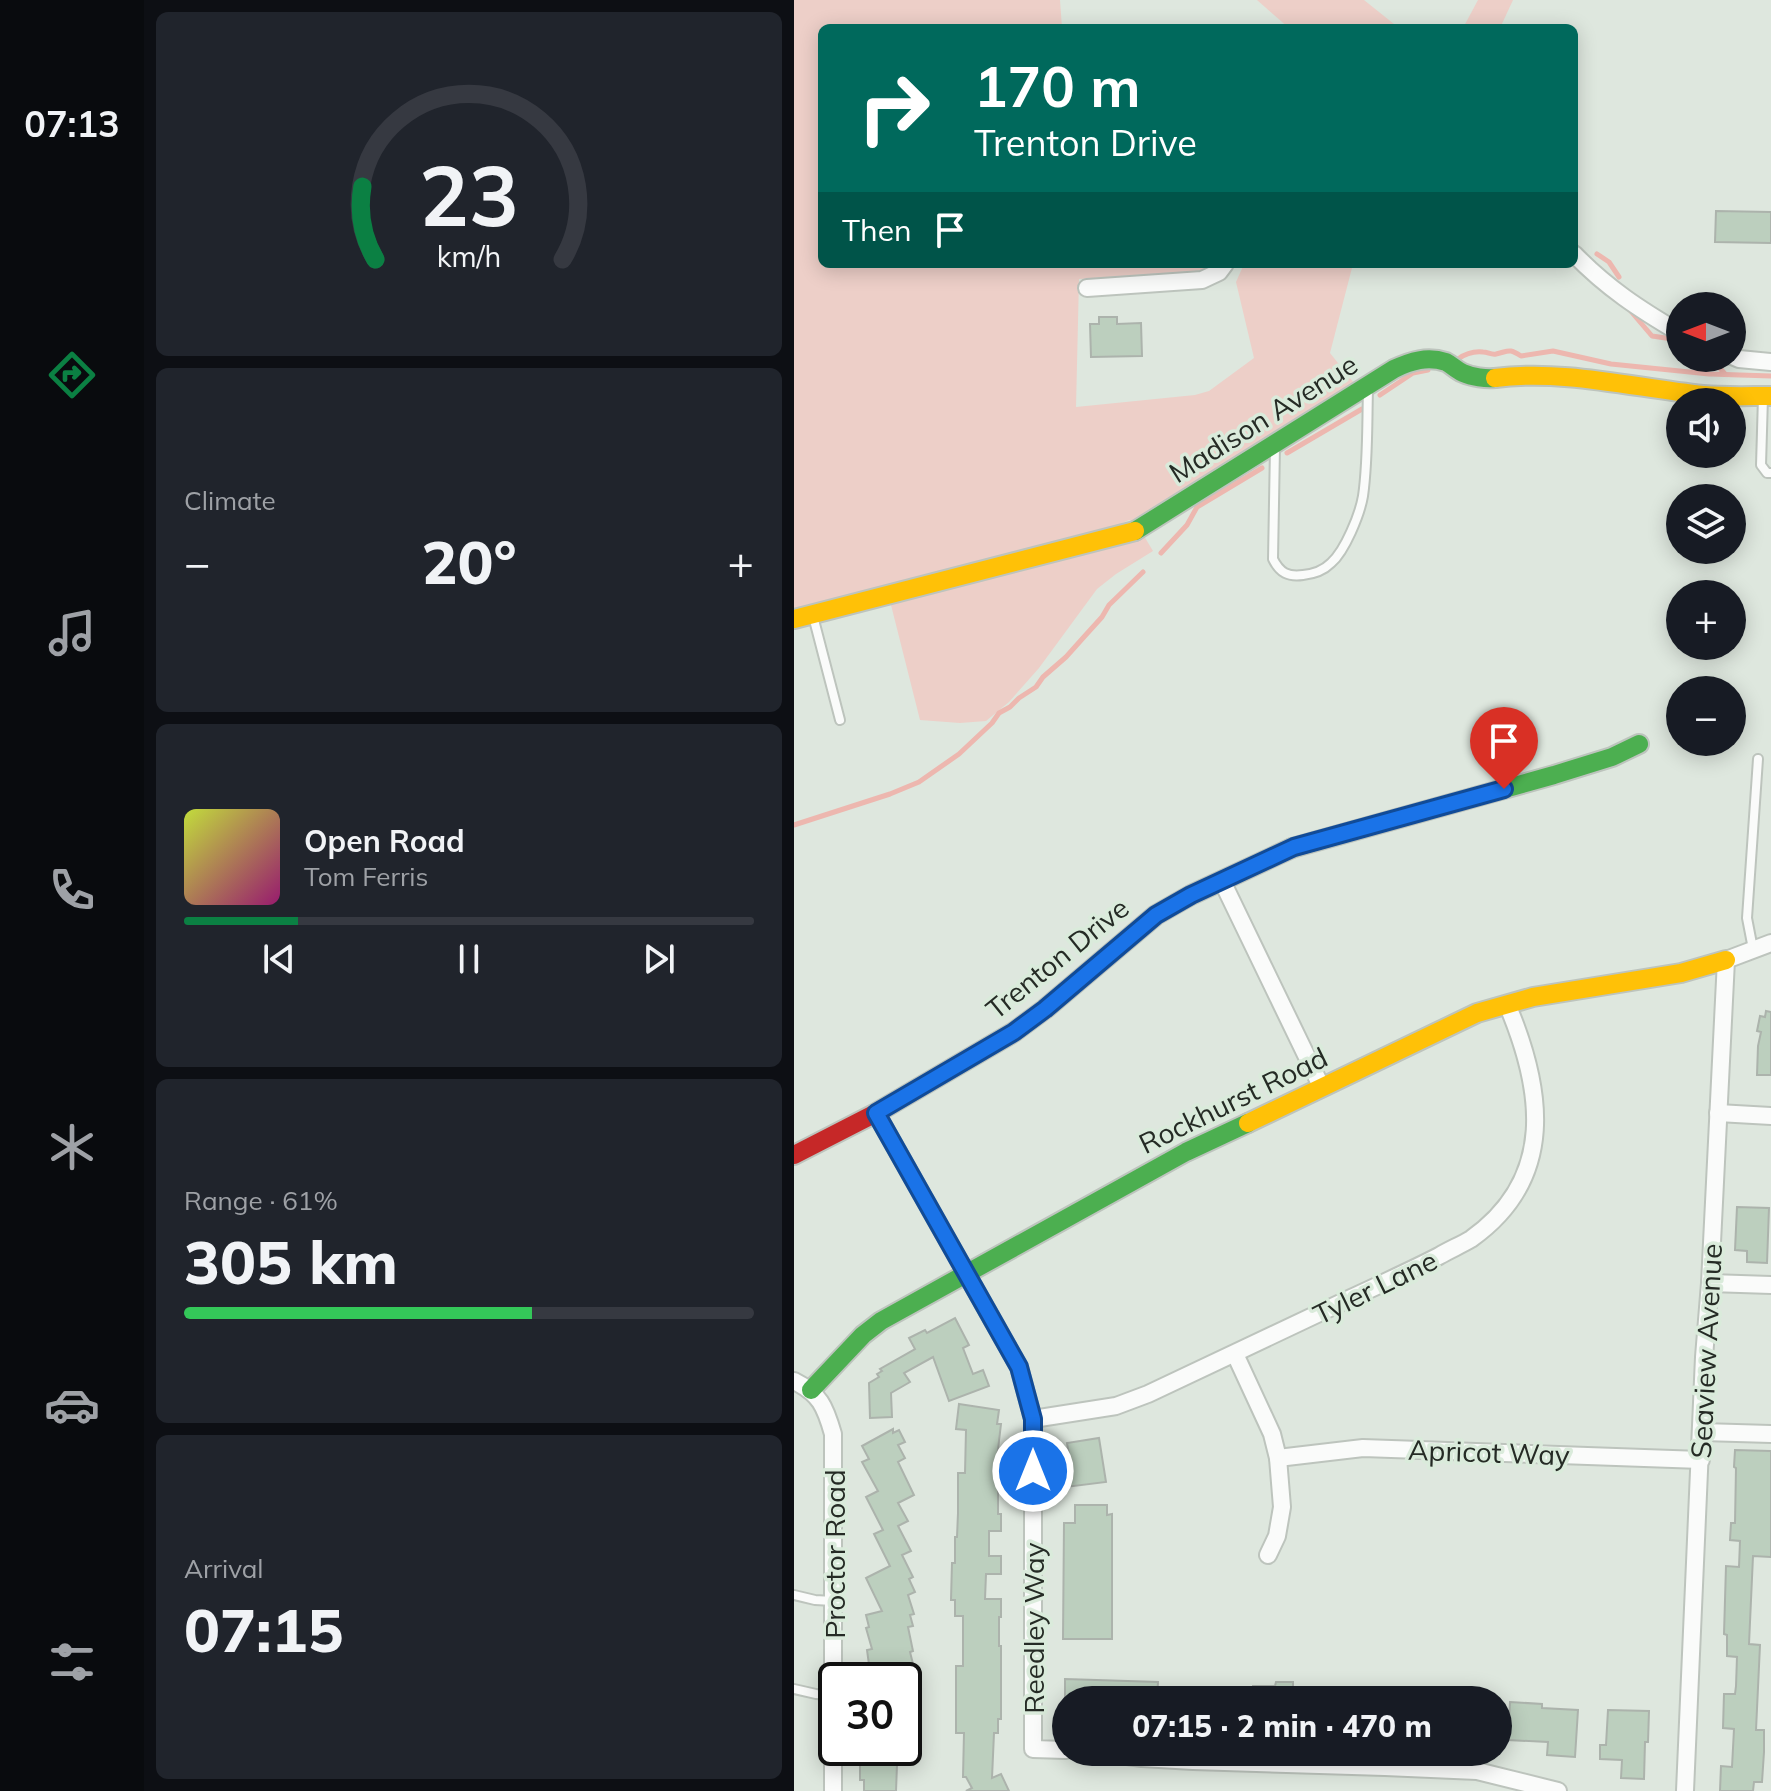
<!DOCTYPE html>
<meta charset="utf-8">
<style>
body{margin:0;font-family:Mulish,sans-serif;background:#20242c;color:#f1f3f6;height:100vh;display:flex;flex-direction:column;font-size:30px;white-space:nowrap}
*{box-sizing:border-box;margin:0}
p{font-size:26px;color:#9ea1a6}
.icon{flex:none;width:44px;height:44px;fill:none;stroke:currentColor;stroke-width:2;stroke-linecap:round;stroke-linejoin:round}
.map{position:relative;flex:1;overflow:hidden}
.panel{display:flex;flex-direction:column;gap:12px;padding:12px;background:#0d0f14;width:650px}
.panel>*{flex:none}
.banner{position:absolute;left:24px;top:24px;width:760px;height:244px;border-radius:12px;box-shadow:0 4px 20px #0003;background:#00695c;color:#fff;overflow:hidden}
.needle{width:52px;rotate:270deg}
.buttons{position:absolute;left:872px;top:292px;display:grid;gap:16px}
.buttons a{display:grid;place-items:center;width:80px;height:80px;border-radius:50%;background:#171b24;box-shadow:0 4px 20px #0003;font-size:40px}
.speed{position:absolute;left:24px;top:1662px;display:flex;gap:16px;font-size:40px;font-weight:700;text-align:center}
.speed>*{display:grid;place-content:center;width:104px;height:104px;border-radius:50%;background:#171b24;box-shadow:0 4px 20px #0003;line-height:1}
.speed .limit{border:4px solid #111;border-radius:12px;background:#fff;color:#111}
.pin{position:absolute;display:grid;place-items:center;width:68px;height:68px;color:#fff;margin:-82px -34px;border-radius:50% 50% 50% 0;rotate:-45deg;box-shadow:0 0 8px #0007}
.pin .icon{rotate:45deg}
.me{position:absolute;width:88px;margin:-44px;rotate:0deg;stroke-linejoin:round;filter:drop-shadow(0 0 6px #0008)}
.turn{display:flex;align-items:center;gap:28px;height:168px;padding:0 24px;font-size:36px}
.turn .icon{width:104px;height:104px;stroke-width:2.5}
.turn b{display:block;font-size:56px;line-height:68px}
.then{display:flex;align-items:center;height:76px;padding:0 24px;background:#0003;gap:16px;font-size:30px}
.big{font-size:60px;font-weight:800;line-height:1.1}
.panel .card{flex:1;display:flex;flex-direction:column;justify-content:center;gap:12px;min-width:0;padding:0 28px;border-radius:12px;background:#20242c}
.panel .dial{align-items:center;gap:0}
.dial svg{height:208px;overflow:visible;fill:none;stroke:#363941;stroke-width:7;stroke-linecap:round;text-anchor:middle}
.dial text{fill:#f1f3f6;stroke:none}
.song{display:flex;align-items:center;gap:24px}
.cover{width:96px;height:96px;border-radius:12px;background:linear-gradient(135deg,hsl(70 70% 55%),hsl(320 70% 35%))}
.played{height:8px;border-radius:4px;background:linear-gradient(90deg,#0b8043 20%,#363941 20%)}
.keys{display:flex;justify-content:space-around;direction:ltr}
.heat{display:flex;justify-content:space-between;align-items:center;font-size:44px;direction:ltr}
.charge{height:12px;border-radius:6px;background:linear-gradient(90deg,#34c759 61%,#363941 0)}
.trip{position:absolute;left:258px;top:1686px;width:460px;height:80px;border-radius:40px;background:#171b24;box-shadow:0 4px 20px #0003;font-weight:800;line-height:80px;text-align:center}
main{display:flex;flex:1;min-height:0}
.tabs{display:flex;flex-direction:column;width:144px;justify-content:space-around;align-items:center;background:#090b0e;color:#9ea1a6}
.tabs .icon{width:56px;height:56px}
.tabs .selected{color:#0b8043}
.tabs b{font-size:36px;color:#f1f3f6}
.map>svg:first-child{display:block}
.green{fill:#edcfc8}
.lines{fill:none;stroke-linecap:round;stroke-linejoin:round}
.stream{stroke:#edb7af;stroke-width:5}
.building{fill:#bccfbe;stroke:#acb3ac;stroke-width:2}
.lane-casing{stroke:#bdc4bd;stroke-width:12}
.street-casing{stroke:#bdc4bd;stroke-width:20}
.fast-casing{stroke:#bdc4bd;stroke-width:22}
.slow-casing{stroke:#bdc4bd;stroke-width:22}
.jam-casing{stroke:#bdc4bd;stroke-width:22}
.lane{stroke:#fafbfa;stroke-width:8}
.street{stroke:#fafbfa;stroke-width:16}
.fast{stroke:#4caf50;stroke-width:18}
.slow{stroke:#ffc107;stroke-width:18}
.jam{stroke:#c62828;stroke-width:18}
.route-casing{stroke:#114b97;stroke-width:20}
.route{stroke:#1a73e8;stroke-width:14}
.labels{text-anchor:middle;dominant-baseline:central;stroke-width:7;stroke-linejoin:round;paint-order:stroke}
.street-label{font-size:28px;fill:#252b25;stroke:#daebdb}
</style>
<main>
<nav class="tabs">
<b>07:13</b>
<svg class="icon selected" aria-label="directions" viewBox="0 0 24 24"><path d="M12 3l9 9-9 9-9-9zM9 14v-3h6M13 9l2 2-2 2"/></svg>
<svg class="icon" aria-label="music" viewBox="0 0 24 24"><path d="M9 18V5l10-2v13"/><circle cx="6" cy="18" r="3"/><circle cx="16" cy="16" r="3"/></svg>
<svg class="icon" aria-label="phone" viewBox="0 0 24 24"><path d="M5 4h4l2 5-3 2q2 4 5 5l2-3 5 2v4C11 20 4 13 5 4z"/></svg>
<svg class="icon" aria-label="climate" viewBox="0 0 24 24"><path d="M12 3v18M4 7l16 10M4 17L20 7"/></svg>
<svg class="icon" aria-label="car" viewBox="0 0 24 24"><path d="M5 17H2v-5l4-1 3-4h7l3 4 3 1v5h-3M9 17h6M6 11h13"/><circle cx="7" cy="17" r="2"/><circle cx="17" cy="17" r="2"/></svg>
<svg class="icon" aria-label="filters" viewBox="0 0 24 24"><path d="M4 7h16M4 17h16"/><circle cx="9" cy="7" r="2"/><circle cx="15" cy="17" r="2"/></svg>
</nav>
<section class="panel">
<div class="card dial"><svg viewBox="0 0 100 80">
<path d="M14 69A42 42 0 1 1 86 69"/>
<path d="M14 69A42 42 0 0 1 9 41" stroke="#0b8043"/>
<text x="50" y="56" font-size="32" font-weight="700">23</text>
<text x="50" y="72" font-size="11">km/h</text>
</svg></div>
<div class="card"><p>Climate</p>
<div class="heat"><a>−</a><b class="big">20°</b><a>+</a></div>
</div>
<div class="card">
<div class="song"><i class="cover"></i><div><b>Open Road</b><p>Tom Ferris</p></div></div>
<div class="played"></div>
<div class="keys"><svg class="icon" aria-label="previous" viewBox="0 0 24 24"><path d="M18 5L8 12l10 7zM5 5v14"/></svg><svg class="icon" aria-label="pause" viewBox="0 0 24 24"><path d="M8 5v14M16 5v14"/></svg><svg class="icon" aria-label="next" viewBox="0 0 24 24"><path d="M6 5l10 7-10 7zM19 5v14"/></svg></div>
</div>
<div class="card"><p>Range · 61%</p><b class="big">305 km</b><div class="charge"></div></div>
<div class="card"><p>Arrival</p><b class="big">07:15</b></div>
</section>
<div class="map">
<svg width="977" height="1791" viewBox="0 0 977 1791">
<rect width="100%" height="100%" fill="#dee7de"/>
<!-- green -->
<g class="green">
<path d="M0,0H266L268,28H28V264H420L412,270L285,279L282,407L401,395L415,391L460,358L442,282L450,264H559L536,353L560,383L343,522L335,520L310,531L0,610Z"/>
<path d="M463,0H570L605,28H495Z"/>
<path d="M684,0H719L706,28H669Z"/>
<path d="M350,536L359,551L322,574L303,589L245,668L215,702L192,721L166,723L126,720L96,601Z"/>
</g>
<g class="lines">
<!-- stream -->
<g class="stream">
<path d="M803,254L815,262L825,277"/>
<path d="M835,309L858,336L885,340"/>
<path d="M909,358L924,366L931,374"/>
<path d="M664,359C671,354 680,351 689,352C694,352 697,355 702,354C715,351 715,348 727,356L759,351L817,364L915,374L977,376"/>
<path d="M586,395L619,373L634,370"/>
<path d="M493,453L568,409"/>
<path d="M367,553L393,525L403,507L468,468"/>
<path d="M0,825L96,794L125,782L165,754L198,723L205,713L216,707L225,698L242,687L249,677L272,657L289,638L308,617L315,605L349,572"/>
</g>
</g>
<!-- building -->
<g class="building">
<path d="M922,211L977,212V243L921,242Z"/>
<path d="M305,317H323V324L347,323L348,356L297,357L296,324H305Z"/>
<path d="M972,1011L977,1012V1075H963L964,1046L967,1032L963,1031L966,1016L971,1017Z"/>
<path d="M943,1207L975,1208L973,1263L953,1262V1251L941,1250Z"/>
<path d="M161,1318L175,1345L169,1348L179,1374L189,1370L195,1386L155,1401L139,1357L110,1373L116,1382L97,1393L98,1417L76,1418L75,1383L85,1377L83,1374L88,1371L86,1369L121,1349L115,1338L131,1330L133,1333Z"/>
<path d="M165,1404L205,1410L203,1424H207L202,1466H208V1488H204V1514H207V1531H195V1556H207V1574H192L191,1599H207V1617H205V1646H207V1719H204V1733H200L198,1778L207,1774L215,1791H172L178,1788L172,1777H169L170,1733H162V1666H169V1616H161V1600H157L158,1563H161V1537H163L164,1513V1473H171L172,1430L162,1429Z"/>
<path d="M99,1429V1433L105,1430L111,1442L104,1445L111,1458L104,1462L120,1495L104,1503L114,1521L104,1526L117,1551L108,1555L119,1577L115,1579L121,1592L114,1595L120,1614L116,1615L119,1626L114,1627L119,1651L116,1652L120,1668L77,1679L73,1650L78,1649L72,1628L75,1627L72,1615L88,1611L72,1578L96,1566L80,1534L89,1530L72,1497L84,1491L68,1462L75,1459L68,1446Z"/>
<path d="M305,1438L312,1482L272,1487L269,1468L277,1467L273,1443Z"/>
<path d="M941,1450L977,1451V1557L959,1556L955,1644L966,1645L962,1730H970V1752L968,1782H960L959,1791H926L927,1766L938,1767L940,1729L929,1728L930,1694H941L942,1686L943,1657L933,1656V1635L930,1634L932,1566L945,1567L946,1541L936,1540L937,1523H941L942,1468L940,1467Z"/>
<path d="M281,1505H313V1515L318,1514V1639H269L270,1523H281Z"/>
<path d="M271,1679L364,1682L363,1700H332L333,1692L289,1693V1700H271Z"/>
<path d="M482,1682H499V1700H458L459,1686H481Z"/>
<path d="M110,1699L126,1700L125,1729L110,1728Z"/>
<path d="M716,1702L748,1704V1708L784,1710L781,1757L753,1755L754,1742L714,1740Z"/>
<path d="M814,1710L855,1711L854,1742H851L850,1779L827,1778L828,1760L806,1759V1745H812Z"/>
<path d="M66,1748H118L119,1765H103L102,1791H70V1780H66Z"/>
</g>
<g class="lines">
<!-- lane casing -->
<g class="lane-casing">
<g id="lane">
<path d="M969,397L967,465L973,473H977"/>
<path d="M481,447L479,559C486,573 494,577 509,575C519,574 530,570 537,563C551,551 566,514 569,496C574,462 573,424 574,390"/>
<path d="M19,616L46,720"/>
<path d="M959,949L953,918L964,759"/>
<path d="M0,1595L21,1600L39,1601"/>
<path d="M0,1689L22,1694L38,1695"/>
</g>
</g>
<!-- street casing -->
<g class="street-casing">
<g id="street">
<path d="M780,254C813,288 845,309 886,333"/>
<path d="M293,288L408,280L425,272L431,264"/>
<path d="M938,356L945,359L977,362"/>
<path d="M428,881L527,1086"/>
<path d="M82,1113L225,1367L239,1419V1749L272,1750"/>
<path d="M924,1113L977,1116"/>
<path d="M916,1283L977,1285"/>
<path d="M441,1354L478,1434L484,1458L488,1507L483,1536L474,1555"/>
<path d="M0,1381C26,1394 31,1406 39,1434V1791"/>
<path d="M239,1419L322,1406L354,1394C422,1362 490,1330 557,1298C587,1284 616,1271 645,1256C655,1250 667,1245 677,1239C763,1178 749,1089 713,1004"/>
<path d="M908,1432L977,1434"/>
<path d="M484,1458L569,1448L907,1460"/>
<path d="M304,1752L348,1758L399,1761L591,1767L683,1771L764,1791"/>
<path d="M891,1791L910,1357L916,1283L932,960L977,943"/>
</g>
</g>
<!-- fast casing -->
<g class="fast-casing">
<g id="fast">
<path d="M341,531L600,369C617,361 633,356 652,362C658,365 662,370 669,373C678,377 692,379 701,378"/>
<path d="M498,848L760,775L818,757L845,744"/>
<path d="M17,1390L69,1335L87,1321L392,1152L454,1123"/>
</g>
</g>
<!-- slow casing -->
<g class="slow-casing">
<g id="slow">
<path d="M701,378C770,369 841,388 909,395C932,397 955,396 977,396"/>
<path d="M0,619L341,531"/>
<path d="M454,1123L683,1013L739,997L887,973L932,960"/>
</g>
</g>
<!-- jam casing -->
<g class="jam-casing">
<path id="jam" d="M0,1155L82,1113L220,1032L251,1009L362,915L397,895L498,848"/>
</g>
<!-- lane -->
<use href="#lane" class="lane"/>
<!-- street -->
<use href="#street" class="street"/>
<!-- fast -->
<use href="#fast" class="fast"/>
<!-- slow -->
<use href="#slow" class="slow"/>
<!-- jam -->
<use href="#jam" class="jam"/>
</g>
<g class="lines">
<!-- route casing -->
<g class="route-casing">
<path id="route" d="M239,1471V1419L225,1367L82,1113L220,1032L251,1009L362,915L397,895L500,847L710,789"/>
</g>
<!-- route -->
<use href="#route" class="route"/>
</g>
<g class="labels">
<!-- street labels -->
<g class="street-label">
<text transform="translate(469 418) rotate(-32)">Madison Avenue</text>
<text transform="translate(263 958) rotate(-39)">Trenton Drive</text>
<text transform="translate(439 1100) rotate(-26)">Rockhurst Road</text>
<text transform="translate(581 1287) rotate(-26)">Tyler Lane</text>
<text transform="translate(912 1351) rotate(-87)">Seaview Avenue</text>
<text transform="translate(695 1452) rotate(2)">Apricot Way</text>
<text transform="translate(40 1554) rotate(-90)">Proctor Road</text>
<text transform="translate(239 1628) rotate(-90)">Reedley Way</text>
</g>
</g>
</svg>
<div class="buttons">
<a><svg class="needle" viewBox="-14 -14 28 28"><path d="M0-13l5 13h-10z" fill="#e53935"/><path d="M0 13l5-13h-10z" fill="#9ea1a6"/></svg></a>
<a><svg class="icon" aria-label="sound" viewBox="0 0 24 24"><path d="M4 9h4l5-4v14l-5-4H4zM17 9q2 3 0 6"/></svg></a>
<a><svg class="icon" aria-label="layers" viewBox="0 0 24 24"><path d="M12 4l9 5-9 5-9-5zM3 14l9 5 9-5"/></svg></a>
<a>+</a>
<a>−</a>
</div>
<div class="speed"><div class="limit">30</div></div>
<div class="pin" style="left:710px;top:789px;background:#d93025"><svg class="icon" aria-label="arrive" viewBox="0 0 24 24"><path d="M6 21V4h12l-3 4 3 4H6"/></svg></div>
<svg class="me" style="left:239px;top:1471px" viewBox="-20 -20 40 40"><circle r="17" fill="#1a73e8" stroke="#fff" stroke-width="3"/><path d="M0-11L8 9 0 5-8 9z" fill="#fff"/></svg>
<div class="trip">07:15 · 2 min · 470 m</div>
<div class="banner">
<div class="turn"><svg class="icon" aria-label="right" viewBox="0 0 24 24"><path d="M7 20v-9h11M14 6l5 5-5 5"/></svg><div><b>170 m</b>Trenton Drive</div></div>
<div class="then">Then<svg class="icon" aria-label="arrive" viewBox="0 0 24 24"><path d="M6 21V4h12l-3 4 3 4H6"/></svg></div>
</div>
</div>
</main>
